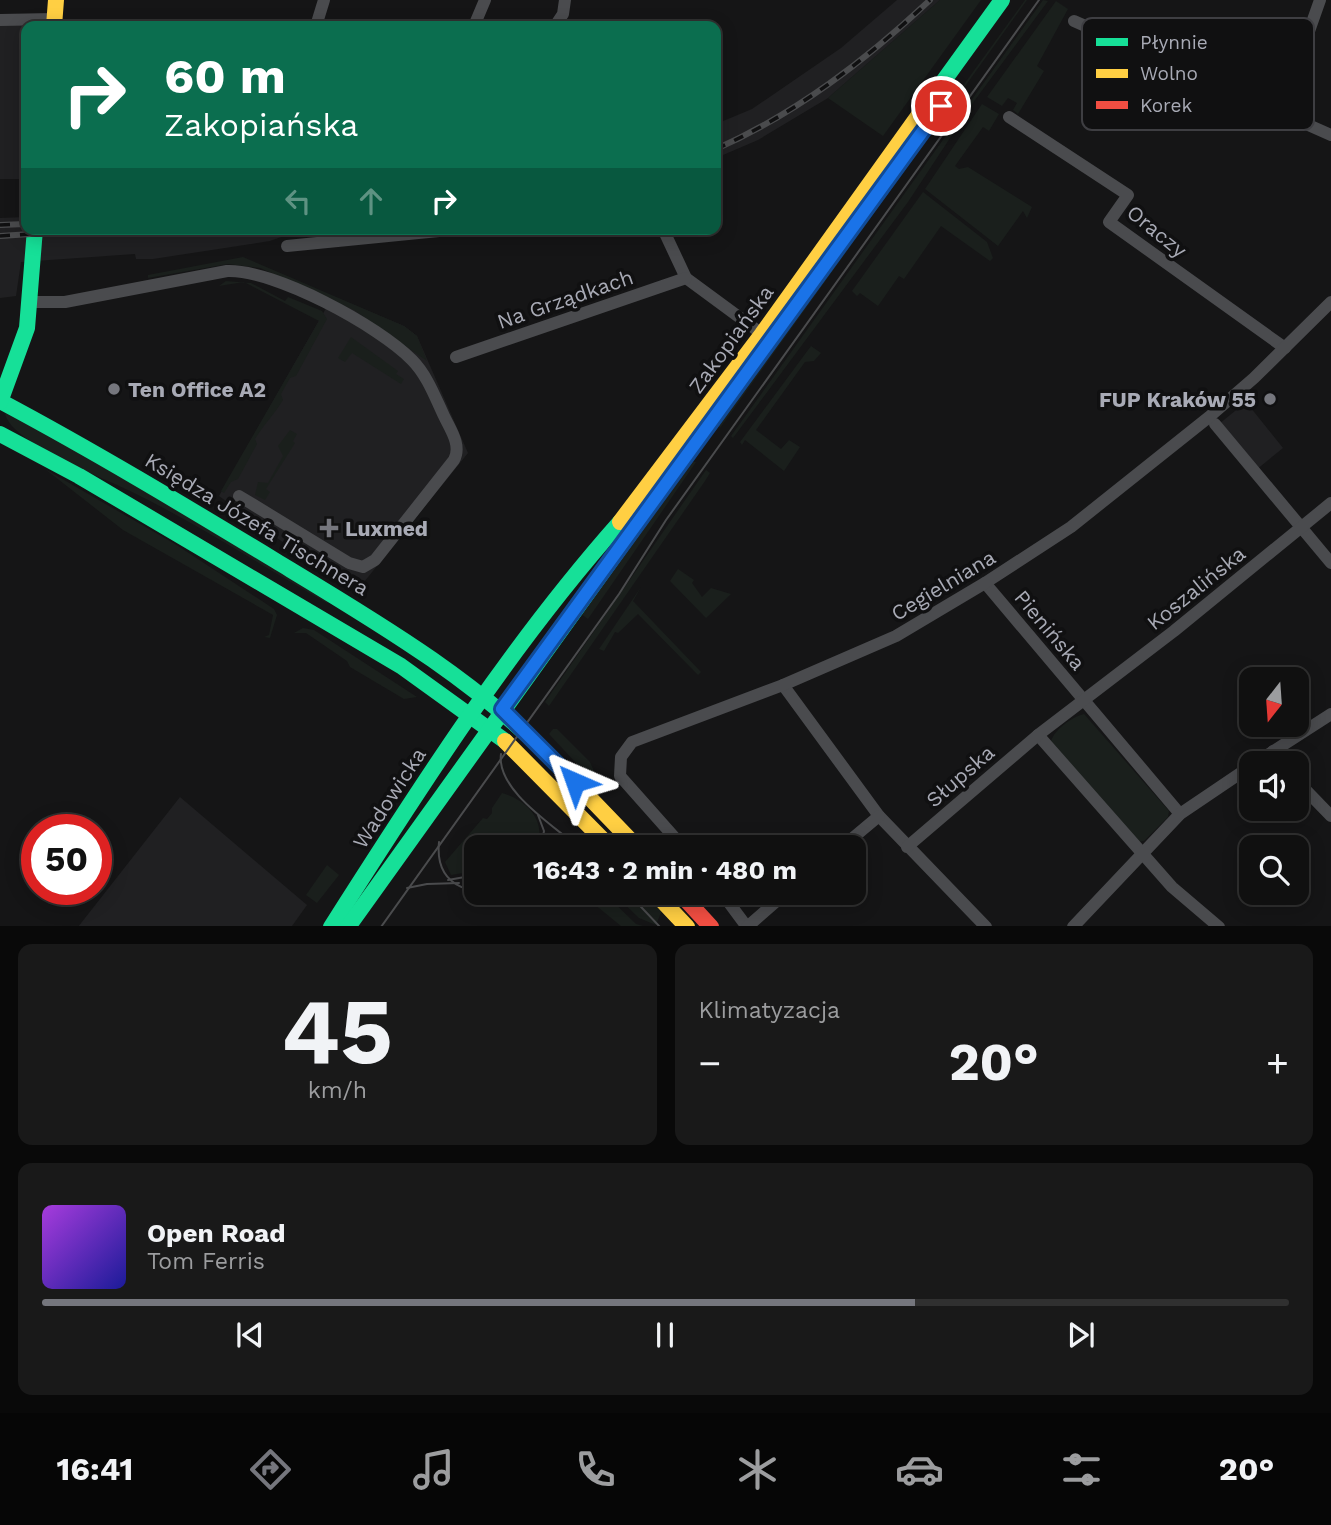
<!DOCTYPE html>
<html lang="pl">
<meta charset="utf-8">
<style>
body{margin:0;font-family:"Work Sans",sans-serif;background:#191919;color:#f1f3f6;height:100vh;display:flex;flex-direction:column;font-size:26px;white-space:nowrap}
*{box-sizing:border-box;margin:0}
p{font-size:23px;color:#9c9d9f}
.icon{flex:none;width:38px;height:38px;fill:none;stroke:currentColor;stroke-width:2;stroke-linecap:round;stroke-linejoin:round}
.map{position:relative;height:926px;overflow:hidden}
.panel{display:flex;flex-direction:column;gap:18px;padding:18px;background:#090909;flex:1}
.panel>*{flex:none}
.hud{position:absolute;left:21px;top:21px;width:700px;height:214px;border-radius:14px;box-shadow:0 4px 18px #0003,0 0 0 2px #303030;background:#0b6e4f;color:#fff;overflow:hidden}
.needle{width:46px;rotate:197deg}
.buttons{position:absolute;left:1239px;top:667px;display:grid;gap:14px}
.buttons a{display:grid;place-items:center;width:70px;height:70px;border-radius:14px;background:#101010;box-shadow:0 4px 18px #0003,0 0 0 2px #303030;font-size:35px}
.speed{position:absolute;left:21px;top:814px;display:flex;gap:14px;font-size:35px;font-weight:700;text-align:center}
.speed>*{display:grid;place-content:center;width:91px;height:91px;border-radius:50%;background:#101010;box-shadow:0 4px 18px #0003,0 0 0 2px #303030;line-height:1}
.speed .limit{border:10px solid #d22;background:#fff;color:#111}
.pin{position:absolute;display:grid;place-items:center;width:60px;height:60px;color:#fff;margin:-30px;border:4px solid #fff;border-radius:50%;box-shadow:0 2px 7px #0007}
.me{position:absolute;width:77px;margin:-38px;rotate:317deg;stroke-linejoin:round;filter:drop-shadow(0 0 5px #0008)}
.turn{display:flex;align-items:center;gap:24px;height:147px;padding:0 28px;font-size:32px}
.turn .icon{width:91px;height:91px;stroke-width:2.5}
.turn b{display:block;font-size:49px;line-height:60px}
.lanes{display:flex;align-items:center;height:66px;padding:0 28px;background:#0003;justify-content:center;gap:35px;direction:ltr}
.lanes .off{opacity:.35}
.big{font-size:52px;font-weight:700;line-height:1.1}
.panel .card{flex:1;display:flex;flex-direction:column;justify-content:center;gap:10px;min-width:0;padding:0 24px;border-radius:14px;background:#191919}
.panel .dial{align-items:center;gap:0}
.dial b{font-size:91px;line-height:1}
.song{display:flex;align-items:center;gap:21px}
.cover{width:84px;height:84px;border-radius:10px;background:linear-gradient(135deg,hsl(280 70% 55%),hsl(240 70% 35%))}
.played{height:7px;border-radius:4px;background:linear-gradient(90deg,#75767d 70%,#303030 70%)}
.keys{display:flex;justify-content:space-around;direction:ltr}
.heat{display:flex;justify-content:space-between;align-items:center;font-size:38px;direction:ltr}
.panel .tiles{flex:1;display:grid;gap:18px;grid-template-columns:1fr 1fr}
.card:last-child{grid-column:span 2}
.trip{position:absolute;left:464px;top:835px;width:402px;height:70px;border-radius:14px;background:#101010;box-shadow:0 4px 18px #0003,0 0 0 2px #303030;font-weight:700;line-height:70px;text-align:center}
.tab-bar{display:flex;height:112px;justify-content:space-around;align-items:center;background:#060606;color:#9c9d9f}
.tab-bar .icon{width:49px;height:49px}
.tab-bar .active{color:#75767d}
.tab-bar b{font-size:32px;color:#f1f3f6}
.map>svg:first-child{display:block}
.built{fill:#202022}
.green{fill:#1a1f1c}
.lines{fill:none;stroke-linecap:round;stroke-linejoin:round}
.street{stroke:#4a4b4e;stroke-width:12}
.fast{stroke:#16e098;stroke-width:16}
.slow{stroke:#ffcf43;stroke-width:16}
.jam{stroke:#f24e42;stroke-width:16}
.tram{stroke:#4a4b4d;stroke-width:2}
.rail-casing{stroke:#4a4b4d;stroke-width:6}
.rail{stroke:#101011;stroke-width:3.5;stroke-dasharray:10;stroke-linecap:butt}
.route-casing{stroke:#114b97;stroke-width:18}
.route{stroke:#1a73e8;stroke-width:12}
.poi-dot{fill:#75767d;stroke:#101011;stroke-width:2.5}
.labels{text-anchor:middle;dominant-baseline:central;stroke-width:7;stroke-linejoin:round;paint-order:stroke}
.street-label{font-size:21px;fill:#a8aab5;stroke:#101011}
.poi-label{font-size:21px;font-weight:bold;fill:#a8aab5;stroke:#101011;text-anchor:start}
.key{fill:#101011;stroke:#3e3e42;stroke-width:2}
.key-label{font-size:19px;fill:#a8aab5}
</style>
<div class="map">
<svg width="1331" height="927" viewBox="0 0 1331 927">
<rect width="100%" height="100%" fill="#151516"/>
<!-- built -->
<g class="built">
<path d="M897,0H940L828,98L758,140L716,158V124L752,109L841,48Z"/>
<path d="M0,23H31L26,26L25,179H0Z"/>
<path d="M26,217V229H355L295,232L270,241L153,259H136L135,254L21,262L16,296L0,298V218Z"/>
<path d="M333,296L404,326L417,336L468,453L360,587L284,543L219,496Z"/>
<path d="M1246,402L1283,448L1256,470L1219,424Z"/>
<path d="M180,797L307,905L292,926L78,927Z"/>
</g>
<!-- green -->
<g class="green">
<path d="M940,0H981L883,136L828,98Z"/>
<path d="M1025,0H1027L720,428L718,424Z"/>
<path d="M1043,0L1048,1L975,100L908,202L733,438L731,436Z"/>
<path d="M1056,1L1068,9L1037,66L1044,71L1018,114L1013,110L1017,103L1008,98L1002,106L987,97Z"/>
<path d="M982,104L999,114L989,131L983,127L955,166L959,169L968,167L1032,207L1027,218L1023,211L998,246L925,189Z"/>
<path d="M923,192L987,242L993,258L990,261L941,226L904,279L899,276L878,306L860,293L857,296L852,291Z"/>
<path d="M243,257L404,326L417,336L427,361L354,310L260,268L228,264L148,278V275Z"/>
<path d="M226,281L251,283L285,301L288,297L322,311L327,319L296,376L290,378L281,394L283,400C274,415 264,424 255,439L257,444L238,479L231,482L224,493L221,491L319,321L244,282L219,286Z"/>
<path d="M351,337L398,371L396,374L404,379L401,384L352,353L345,362L338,358Z"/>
<path d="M811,346L821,353L814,361L805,362L756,430L781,449L789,440L800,447L784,471L745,440L742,445L740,442Z"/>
<path d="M5,413L65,444L329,601L327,603C262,566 198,524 130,491C104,478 9,442 5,413Z"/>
<path d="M290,430L297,434L293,441L295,443L266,489L270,492L265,500L255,495L258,482L268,483L283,456L278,446Z"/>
<path d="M693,462H696L588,619L581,614Z"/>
<path d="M45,469L175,544L274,609L277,615L270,638L264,637L269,635L273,615L123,530Z"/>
<path d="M706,470L710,473L705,481L549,706L545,702Z"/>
<path d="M678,569L694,580L692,583L702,597L711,588L731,594L706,618L670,581Z"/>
<path d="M641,587L633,601L701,672L698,675L638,614L618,633L615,632L604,651L599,649Z"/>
<path d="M303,628L314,630L417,697L404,699L350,667L347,661L306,633H294Z"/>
<path d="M1084,714L1169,811L1168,817L1144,841L1138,842L1051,741C1055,729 1072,717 1084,714Z"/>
<path d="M553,729H557L590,762L603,792L549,734Z"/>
<path d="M502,793C526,800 547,820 537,847H476V871L451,875L445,862L483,818L487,819L492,813V808Z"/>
<path d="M327,865L339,875L317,903L306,895Z"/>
<path d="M613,893H644L662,910L656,925L639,918Z"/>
<path d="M609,898L636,924L643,926H621L588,899Z"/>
</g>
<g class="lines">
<!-- street -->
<g class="street">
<path d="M0,20L54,19"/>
<path d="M1074,21L1331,135"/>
<path d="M316,26L324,0"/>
<path d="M474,26L485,0"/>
<path d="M555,26L563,14L565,0"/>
<path d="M1270,109L1302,51L1320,0"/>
<path d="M1009,117L1128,195L1109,222L1285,348"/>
<path d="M663,229L686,278L762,334"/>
<path d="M287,246L459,229"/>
<path d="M30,302H65L227,271C274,269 379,326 412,360C427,375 435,397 444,416C450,429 462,445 454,460L375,560L363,567L349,563L239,496"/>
<path d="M456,357L686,278"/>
<path d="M1215,424L1331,563"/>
<path d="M985,583L1180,814"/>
<path d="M783,685L879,816L986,927"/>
<path d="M1038,735L1172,887L1219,927"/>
<path d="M1273,751L1282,763"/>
<path d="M1255,763L1331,714"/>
<path d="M1297,781L1331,816"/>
<path d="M683,847L620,776L621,757L632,742L783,685L896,636L985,583L1071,527L1209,417L1254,378L1331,302"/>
<path d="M842,847L879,816"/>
<path d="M907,847L1038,735L1174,631L1331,503"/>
<path d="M721,892L747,927"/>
<path d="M747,927L787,892"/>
<path d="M1073,927L1180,814L1251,766"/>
</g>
<!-- fast -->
<g class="fast">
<path d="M924,108L1002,0"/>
<path d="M0,401C94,451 185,506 276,561C377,622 478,681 560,767"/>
<path d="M0,402L27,328L35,229"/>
<path d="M0,434L79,476L401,666L505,741"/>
<path d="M331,927C420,787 510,646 620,522"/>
<path d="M348,927L655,499"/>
</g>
<!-- slow -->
<g class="slow">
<path d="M54,26L56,0"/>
<path d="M620,522L762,334L924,108"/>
<path d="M505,741L610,847"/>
<path d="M560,767L637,847"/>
<path d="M654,892L687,927"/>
</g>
<!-- jam -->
<path class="jam" d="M679,892L711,927"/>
<!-- tram -->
<g class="tram">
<path d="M501,754C496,790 553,825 578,847"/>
<path d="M538,815L544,831L541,847"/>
<path d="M439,842C434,891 478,896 514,892"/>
<path d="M448,880L476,875"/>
<path d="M407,888L427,884L459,883"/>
<path d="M627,892L660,927"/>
<path d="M381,927L619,594L666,520L1039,0"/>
</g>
<!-- rail casing -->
<g class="rail-casing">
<g id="rail">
<path d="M716,149C797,113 866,60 930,0"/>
<path d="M0,225L26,224"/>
<path d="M0,236L77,231L233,229"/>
</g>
</g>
<!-- rail -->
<use href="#rail" class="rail"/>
</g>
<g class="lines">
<!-- route casing -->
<g class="route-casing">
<path id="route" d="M575,782L502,709L941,106"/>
</g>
<!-- route -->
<use href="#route" class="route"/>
</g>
<!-- markers -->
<g class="poi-dot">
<circle cx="114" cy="389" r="7"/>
<circle cx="1270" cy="399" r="7"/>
<path d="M325.5 517.5h7v7h7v7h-7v7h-7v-7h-7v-7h7z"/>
</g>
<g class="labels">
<!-- street labels -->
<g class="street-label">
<text transform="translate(1157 231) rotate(39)">Oraczy</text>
<text transform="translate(565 299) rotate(-19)">Na Grządkach</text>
<text transform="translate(731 339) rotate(-54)">Zakopiańska</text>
<text transform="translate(257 524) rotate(31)">Księdza Józefa Tischnera</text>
<text transform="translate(943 585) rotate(-31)">Cegielniana</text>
<text transform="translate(1196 588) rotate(-39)">Koszalińska</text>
<text transform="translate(1050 630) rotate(50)">Pienińska</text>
<text transform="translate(960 776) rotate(-41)">Słupska</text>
<text transform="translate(389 798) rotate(-57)">Wadowicka</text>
</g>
<!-- poi labels -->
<g class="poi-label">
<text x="128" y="389">Ten Office A2</text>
<text x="1256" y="399" text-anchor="end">FUP Kraków 55</text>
<text x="345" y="528">Luxmed</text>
</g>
</g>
<!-- legend -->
<rect x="1082" y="18" width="232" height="112" rx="10" class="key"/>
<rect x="1096" y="38" width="32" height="8" fill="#16e098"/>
<rect x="1096" y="69" width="32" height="9" fill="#ffcf43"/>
<rect x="1096" y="101" width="32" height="8" fill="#f24e42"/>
<g class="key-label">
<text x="1140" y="49">Płynnie</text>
<text x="1140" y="80">Wolno</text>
<text x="1140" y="112">Korek</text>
</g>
</svg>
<div class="buttons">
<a><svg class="needle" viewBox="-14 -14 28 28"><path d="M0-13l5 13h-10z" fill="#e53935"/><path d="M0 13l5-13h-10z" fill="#9c9d9f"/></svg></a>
<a><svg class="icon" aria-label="sound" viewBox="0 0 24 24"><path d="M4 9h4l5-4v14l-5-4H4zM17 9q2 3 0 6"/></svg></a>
<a><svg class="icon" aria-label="search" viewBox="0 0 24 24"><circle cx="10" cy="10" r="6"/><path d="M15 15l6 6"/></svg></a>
</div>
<div class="speed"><div class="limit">50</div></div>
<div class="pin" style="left:941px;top:106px;background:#d93025"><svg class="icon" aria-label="arrive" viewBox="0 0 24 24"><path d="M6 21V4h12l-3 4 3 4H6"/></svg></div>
<svg class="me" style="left:575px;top:782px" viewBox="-20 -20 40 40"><path d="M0-17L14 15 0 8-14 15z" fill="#1a73e8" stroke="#fff" stroke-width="4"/></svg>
<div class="trip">16:43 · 2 min · 480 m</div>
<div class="hud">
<div class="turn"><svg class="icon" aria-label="right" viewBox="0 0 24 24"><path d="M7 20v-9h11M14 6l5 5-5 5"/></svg><div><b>60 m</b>Zakopiańska</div></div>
<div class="lanes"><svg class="icon off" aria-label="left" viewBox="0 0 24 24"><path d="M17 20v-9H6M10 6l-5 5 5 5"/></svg><svg class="icon off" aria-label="ahead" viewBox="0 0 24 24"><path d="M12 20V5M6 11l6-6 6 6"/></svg><svg class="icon" aria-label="right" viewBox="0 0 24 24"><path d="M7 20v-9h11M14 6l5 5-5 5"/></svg></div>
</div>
</div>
<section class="panel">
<div class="tiles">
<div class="card dial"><b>45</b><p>km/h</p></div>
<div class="card"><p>Klimatyzacja</p>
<div class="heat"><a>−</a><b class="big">20°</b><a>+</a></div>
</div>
<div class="card">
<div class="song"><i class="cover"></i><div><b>Open Road</b><p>Tom Ferris</p></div></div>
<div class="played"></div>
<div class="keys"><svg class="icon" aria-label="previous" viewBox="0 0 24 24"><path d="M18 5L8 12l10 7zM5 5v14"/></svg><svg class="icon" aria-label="pause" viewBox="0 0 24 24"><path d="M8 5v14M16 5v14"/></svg><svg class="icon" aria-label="next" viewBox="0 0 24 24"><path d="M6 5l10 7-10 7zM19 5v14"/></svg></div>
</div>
</div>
</section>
<nav class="tab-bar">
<b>16:41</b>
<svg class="icon active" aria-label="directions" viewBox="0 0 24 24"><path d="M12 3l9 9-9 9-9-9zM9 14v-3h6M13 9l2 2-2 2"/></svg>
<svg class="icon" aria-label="music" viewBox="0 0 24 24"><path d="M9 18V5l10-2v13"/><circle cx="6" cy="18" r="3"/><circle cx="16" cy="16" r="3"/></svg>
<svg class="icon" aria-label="phone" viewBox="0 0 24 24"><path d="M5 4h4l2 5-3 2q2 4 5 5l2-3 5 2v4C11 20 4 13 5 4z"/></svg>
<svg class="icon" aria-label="climate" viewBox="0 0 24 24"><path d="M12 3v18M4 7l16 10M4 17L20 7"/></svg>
<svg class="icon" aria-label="car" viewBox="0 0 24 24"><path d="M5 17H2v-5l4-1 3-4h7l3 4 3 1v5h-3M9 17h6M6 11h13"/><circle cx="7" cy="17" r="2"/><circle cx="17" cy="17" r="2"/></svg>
<svg class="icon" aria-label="filters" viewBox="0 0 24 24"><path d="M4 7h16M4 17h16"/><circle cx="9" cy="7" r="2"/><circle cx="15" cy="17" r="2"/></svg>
<b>20°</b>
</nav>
